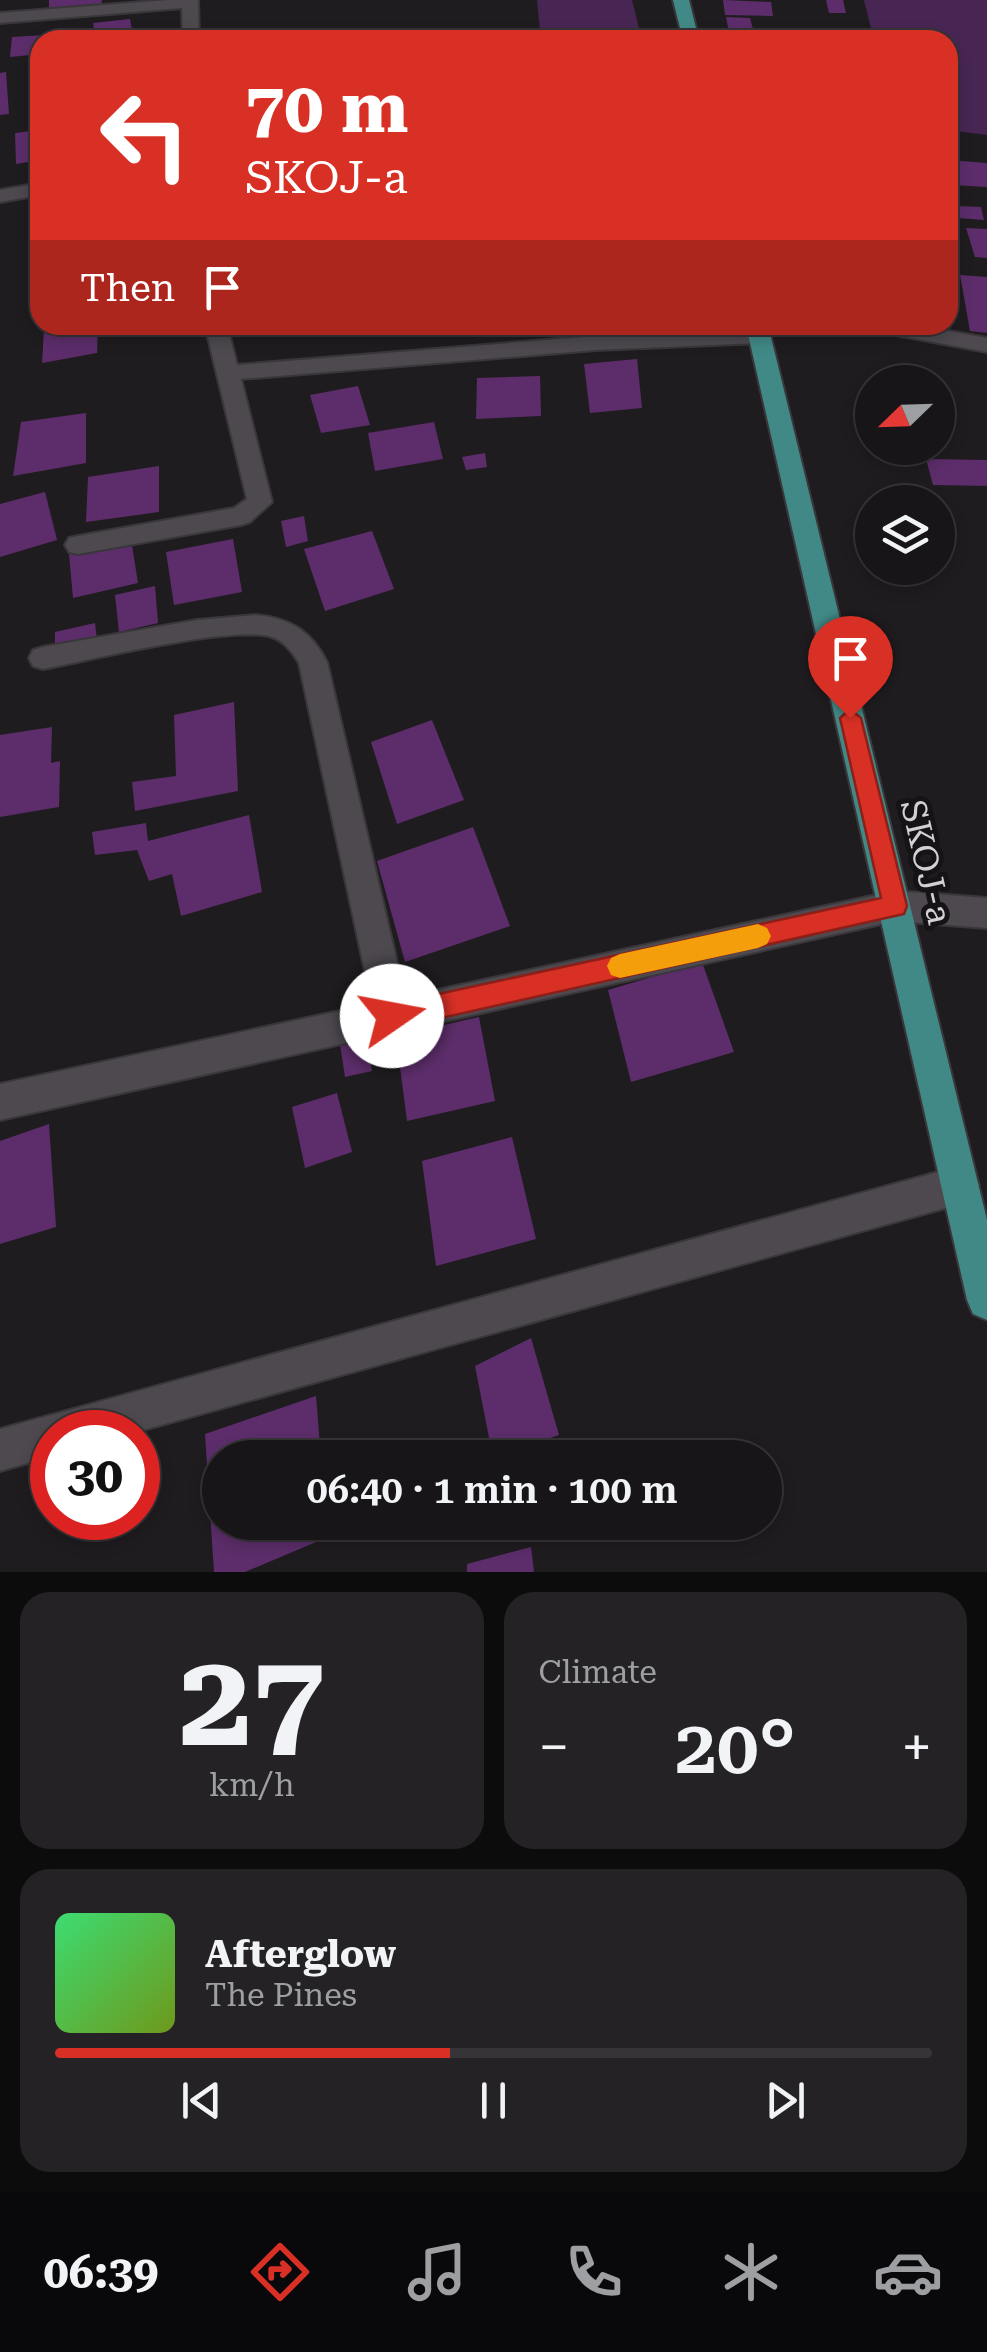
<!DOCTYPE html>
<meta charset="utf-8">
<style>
body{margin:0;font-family:"Roboto Serif",serif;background:#242225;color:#f1f3f6;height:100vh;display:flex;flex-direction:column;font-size:38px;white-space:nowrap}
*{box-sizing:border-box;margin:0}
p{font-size:32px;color:#9e9fa2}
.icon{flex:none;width:55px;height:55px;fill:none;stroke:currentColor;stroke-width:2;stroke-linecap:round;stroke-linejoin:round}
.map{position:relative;height:1572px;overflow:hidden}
.details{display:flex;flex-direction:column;gap:20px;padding:20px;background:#0d0c0d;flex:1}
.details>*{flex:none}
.hud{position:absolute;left:30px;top:30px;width:928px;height:305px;border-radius:30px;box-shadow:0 5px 15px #0003,0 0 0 2px #363437;background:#d93025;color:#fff;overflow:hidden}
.needle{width:65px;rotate:247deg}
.fabs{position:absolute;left:855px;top:365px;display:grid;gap:20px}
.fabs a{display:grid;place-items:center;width:100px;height:100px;border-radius:50%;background:#171518;box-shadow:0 5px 15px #0003,0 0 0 2px #363437;font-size:50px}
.speed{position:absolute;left:30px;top:1410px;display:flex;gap:20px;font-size:50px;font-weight:700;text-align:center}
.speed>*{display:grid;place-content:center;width:130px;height:130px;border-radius:50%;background:#171518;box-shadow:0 5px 15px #0003,0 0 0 2px #363437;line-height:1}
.speed .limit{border:15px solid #d22;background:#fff;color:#111}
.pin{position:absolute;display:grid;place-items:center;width:85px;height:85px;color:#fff;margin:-102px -42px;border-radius:50% 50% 50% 0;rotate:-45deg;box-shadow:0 0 10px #0007}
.pin .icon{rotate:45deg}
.me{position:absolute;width:110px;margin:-55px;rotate:78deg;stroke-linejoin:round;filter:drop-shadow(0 0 8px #0008)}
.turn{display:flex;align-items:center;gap:35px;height:210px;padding:0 50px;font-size:45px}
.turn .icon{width:130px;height:130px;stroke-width:2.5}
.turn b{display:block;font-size:70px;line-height:85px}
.then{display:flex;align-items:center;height:95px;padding:0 50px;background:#0003;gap:20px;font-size:38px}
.big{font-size:75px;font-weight:600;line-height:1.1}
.details .card{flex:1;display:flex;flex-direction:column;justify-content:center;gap:15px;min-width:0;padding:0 35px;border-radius:30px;background:#242225}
.details .dial{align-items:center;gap:0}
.dial b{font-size:130px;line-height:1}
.song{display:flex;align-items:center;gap:30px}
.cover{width:120px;height:120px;border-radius:15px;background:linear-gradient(135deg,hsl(140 70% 55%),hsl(80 70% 35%))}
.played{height:10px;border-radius:5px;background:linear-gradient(90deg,#d93025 45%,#363437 45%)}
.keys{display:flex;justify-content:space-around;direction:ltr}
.heat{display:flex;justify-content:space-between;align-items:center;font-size:55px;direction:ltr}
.details .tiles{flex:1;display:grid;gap:20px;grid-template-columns:1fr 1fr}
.card:last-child{grid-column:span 2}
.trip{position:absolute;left:202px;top:1440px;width:580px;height:100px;border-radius:50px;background:#171518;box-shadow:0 5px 15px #0003,0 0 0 2px #363437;font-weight:600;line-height:100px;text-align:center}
.tab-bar{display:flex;height:160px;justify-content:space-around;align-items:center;background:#09080a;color:#9e9fa2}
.tab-bar .icon{width:70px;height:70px}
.tab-bar .on{color:#d93025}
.tab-bar b{font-size:45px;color:#f1f3f6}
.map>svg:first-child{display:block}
.green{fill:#482653}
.building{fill:#5c2d6a}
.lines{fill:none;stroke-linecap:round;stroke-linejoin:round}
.minor-casing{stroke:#39373a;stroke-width:4}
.major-casing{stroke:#39373a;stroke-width:4}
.minor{fill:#4d494f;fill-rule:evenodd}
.major{fill:#418986;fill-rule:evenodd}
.route{fill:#d93025;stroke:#8d1f18;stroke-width:2.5}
.slow{fill:#f59e0b}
.labels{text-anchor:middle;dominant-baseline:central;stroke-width:10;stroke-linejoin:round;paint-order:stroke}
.street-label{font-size:35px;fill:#d2d0d3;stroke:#161317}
</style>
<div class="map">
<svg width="987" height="1572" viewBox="0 0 987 1572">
<rect width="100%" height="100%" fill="#1f1c20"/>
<!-- green -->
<g class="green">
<path d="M537,0H632L642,40H541Z"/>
<path d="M864,0H987V135L948,130V40H874Z"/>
</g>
<!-- building -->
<g class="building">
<path d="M49,0H102L101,5L49,9Z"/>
<path d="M723,0L771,2L773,16L725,15Z"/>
<path d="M826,0H843L846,13H829Z"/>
<path d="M726,17L750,18L755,37H730Z"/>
<path d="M130,19L134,40H96L93,23Z"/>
<path d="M510,31L511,40H300L301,35Z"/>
<path d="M45,35L44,40H40V54L10,57L12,37Z"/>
<path d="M6,72L9,114L0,115V73Z"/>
<path d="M40,130V160L16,164L15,133Z"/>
<path d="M948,160L987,163V187L952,185Z"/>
<path d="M956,206L981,207L984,220L958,218Z"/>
<path d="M966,228L987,229V258L975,257Z"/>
<path d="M960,275L987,277V333L970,331Z"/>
<path d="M71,325H98L97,353L42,363L44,330Z"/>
<path d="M637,359L642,408L590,413L584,364Z"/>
<path d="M540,376L541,416L476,419L477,378Z"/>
<path d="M358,386L370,425L321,433L310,395Z"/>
<path d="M86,413V463L13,476L21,422Z"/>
<path d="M434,422L443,459L375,471L368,433Z"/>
<path d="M485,453L487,467L466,470L462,457Z"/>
<path d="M926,459L987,460V486L933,485Z"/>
<path d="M159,466V512L86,522L88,477Z"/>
<path d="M45,492L57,540L0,557V504Z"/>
<path d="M304,516L308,541L286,547L281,521Z"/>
<path d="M372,531L394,589L325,611L304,549Z"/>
<path d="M131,539L138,583L73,598L69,554Z"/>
<path d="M233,539L242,592L174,605L166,552Z"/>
<path d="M155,586L158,623L119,632L115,595Z"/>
<path d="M95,623L97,640L55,650V632Z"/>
<path d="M234,702L238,791L135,811L132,782L176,776L174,715Z"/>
<path d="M432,720L464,800L397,824L371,742Z"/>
<path d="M52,727L51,763L60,761L59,807L0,817V735Z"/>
<path d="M249,815L262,892L181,916L172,874L149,881L137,850L95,855L92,832L146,823L148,841Z"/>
<path d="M473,827L510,926L405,962L377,861Z"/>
<path d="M702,962L734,1052L631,1082L608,990Z"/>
<path d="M479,1017L495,1101L407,1121L396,1036Z"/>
<path d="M366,1038L372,1071L345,1077L340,1044Z"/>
<path d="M337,1093L352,1152L305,1168L292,1107Z"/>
<path d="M49,1124L56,1227L0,1244V1141Z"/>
<path d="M512,1137L536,1239L436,1266L422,1161Z"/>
<path d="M531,1338L559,1435L493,1458L475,1366Z"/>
<path d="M316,1396L321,1458H220V1522H327L328,1537L245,1572H214L205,1434Z"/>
<path d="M531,1547L534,1572H467V1564Z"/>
</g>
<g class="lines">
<!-- minor casing -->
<g class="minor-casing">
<g id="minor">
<path d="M168,0H198L199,40H183L182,8L0,23V13Z"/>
<path d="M40,183V195L0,202V190Z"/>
<path d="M205,325H227L237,365L596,336L760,329L771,336L760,343L596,350L241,379L272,502L250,522L241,525L78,554L69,552L65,545L69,538L78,536L234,508L247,499Z"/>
<path d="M869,325H916L987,338V352L880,332Z"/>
<path d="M256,615C290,618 311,631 327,662L405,997L895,891L987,898V928L895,921L0,1120V1084L372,1004L299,663C293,653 284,641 272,637C231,625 91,660 43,669L33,666L29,658L33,650L43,647L197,620Z"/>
<path d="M960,1166L973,1172L979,1185L973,1198L960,1204L136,1432H52V1456L0,1471V1429Z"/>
</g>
</g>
<!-- major casing -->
<g class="major-casing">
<g id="major">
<path d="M673,0H689L699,40H683Z"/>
<path d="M746,325H768L987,1220V1320L973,1314L967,1300Z"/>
</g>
</g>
<!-- minor -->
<use href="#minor" class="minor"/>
<!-- major -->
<use href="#major" class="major"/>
</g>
<!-- route -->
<path class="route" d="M850,709L861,718L907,906L904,914L392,1029L383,1025L379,1016L383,1007L392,1004L881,898L840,718Z"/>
<!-- slow -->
<path class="slow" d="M758,924L767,928L771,936L767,944L758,948L620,978L611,975L607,966L611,958L620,954Z"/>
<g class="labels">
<!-- street labels -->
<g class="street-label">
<text transform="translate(926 862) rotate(77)">SKOJ-a</text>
</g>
</g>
</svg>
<div class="fabs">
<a><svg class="needle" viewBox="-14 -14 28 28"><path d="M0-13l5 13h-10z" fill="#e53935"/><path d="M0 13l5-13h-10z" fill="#9e9fa2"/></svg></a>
<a><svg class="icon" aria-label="layers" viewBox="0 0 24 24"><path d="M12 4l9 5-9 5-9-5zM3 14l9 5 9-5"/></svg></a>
</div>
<div class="speed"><div class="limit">30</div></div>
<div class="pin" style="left:850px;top:718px;background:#d93025"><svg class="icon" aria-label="arrive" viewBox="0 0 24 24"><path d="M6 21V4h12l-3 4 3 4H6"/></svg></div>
<svg class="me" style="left:392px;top:1016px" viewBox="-20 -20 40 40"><circle r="19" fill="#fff"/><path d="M0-13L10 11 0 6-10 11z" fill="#d93025"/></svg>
<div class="trip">06:40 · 1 min · 100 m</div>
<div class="hud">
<div class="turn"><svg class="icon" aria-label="left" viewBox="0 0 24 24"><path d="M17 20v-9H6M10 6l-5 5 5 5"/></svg><div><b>70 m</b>SKOJ-a</div></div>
<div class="then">Then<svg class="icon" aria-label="arrive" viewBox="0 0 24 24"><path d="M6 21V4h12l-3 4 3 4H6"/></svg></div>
</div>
</div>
<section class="details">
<div class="tiles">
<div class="card dial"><b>27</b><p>km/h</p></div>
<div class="card"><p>Climate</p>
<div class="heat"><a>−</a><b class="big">20°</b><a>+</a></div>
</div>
<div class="card">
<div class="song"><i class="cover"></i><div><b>Afterglow</b><p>The Pines</p></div></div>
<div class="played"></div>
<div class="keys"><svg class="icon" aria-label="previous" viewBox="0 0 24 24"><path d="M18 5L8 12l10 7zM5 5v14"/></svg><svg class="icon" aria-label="pause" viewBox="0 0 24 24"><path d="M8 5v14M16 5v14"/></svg><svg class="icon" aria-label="next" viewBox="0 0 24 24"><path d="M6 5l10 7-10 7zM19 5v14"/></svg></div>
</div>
</div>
</section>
<nav class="tab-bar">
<b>06:39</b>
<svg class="icon on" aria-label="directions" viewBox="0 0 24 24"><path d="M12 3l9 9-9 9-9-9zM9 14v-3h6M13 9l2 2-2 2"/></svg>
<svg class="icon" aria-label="music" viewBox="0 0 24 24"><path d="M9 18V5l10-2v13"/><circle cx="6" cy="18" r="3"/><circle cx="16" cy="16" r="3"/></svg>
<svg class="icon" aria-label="phone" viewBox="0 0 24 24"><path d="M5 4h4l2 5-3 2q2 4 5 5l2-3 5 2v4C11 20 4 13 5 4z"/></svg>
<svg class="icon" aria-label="climate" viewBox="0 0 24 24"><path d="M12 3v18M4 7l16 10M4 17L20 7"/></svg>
<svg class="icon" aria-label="car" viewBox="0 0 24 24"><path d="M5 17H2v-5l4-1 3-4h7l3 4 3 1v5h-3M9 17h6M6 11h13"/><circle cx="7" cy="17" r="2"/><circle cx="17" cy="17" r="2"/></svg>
</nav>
